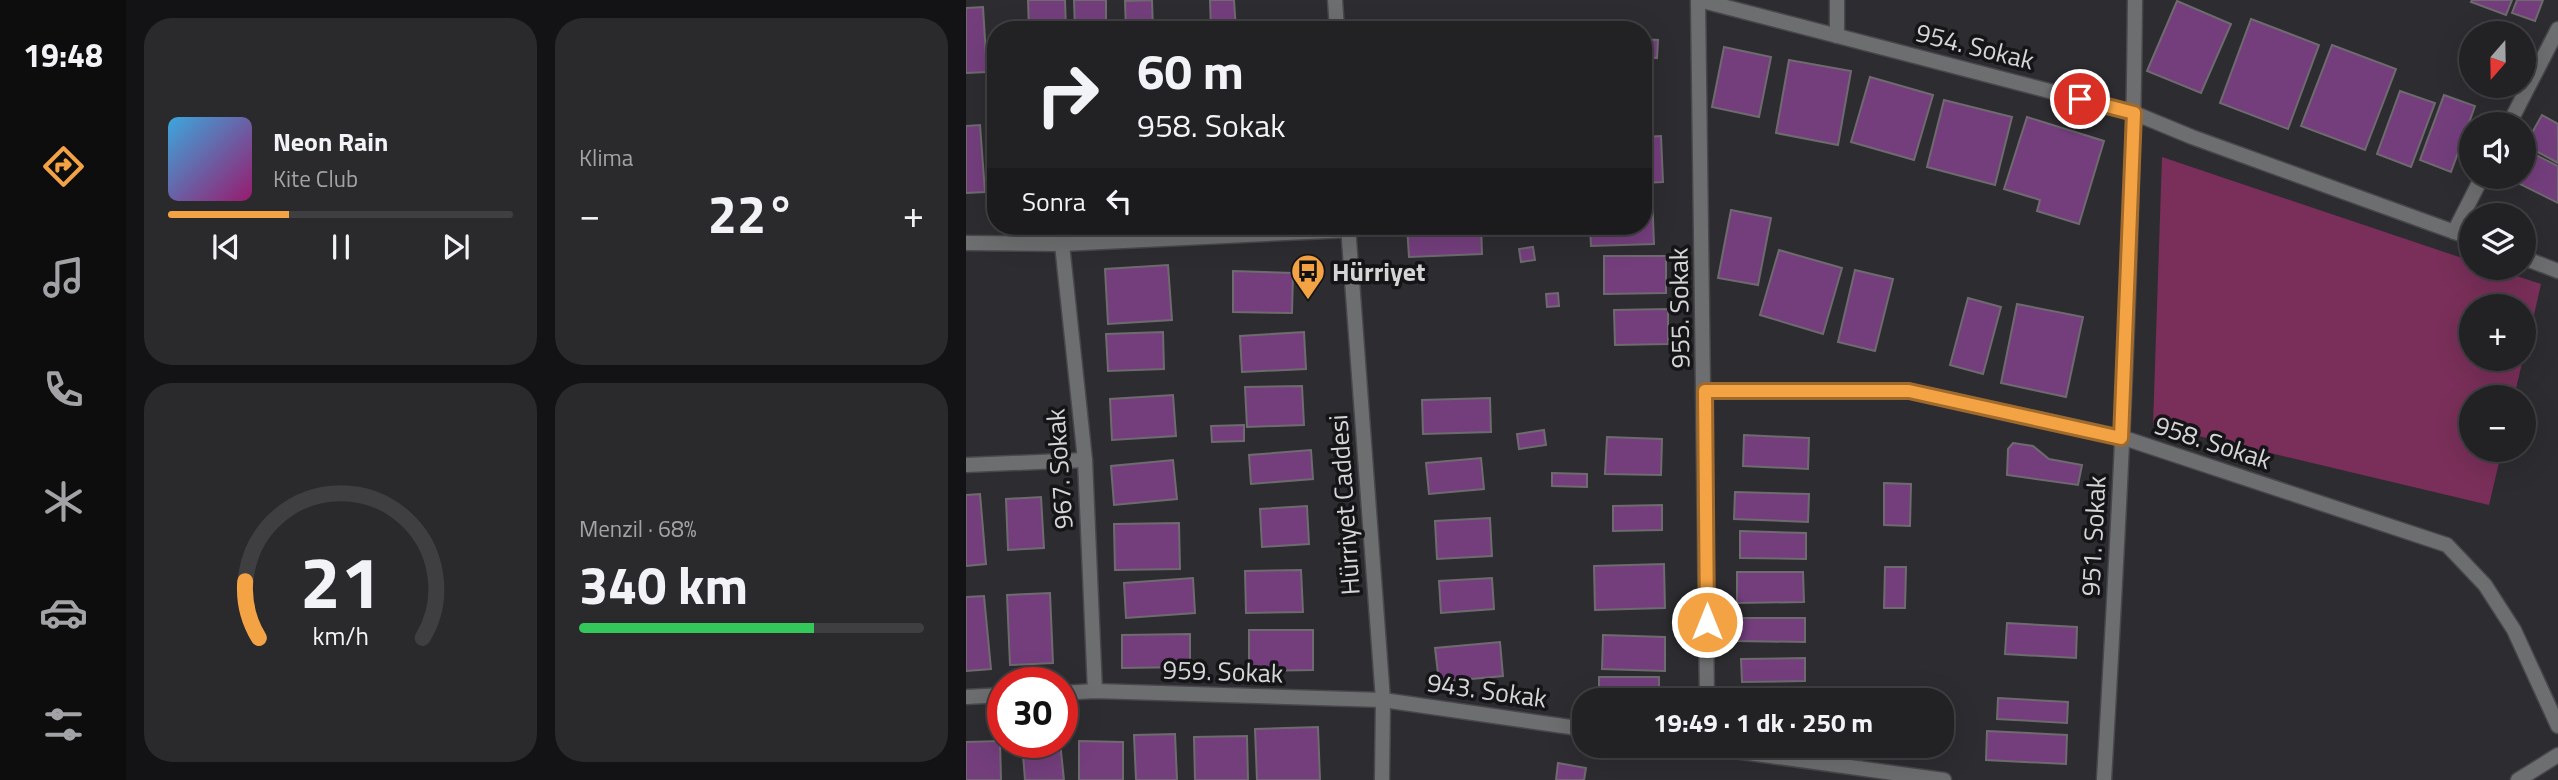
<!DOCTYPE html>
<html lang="tr">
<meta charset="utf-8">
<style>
body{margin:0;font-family:"Titillium Web",sans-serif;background:#2a292c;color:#f1f3f6;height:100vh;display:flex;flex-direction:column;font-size:26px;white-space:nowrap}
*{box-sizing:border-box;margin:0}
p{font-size:23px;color:#a2a3a6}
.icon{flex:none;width:38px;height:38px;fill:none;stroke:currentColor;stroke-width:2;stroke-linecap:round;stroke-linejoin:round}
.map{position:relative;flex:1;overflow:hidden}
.details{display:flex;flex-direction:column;gap:18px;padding:18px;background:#131214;width:840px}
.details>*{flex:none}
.guide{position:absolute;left:21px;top:21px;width:665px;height:214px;border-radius:28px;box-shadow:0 7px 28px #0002,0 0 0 2px #3f3e41;background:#222124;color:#f1f3f6;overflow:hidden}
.needle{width:46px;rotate:200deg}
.tools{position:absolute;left:1493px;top:21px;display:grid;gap:14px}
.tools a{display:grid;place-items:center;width:77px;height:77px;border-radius:50%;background:#222124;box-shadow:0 7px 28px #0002,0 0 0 2px #3f3e41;font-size:35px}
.speed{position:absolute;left:21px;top:667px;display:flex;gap:14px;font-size:35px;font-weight:700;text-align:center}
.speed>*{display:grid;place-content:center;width:91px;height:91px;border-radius:50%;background:#222124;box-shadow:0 7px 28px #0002,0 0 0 2px #3f3e41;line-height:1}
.speed .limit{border:10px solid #d22;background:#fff;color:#111}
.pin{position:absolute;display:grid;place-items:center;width:60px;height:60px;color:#fff;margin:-30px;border:4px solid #fff;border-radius:50%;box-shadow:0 2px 7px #0007}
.me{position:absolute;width:77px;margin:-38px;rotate:0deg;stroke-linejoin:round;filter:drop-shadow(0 0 5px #0008)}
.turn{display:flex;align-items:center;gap:24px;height:147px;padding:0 35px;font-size:32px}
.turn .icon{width:91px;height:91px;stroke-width:2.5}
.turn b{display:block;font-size:49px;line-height:60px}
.then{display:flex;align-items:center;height:66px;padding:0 35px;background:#0003;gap:14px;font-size:26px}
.big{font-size:52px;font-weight:700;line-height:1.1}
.details .widget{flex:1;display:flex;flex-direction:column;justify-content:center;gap:10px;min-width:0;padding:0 24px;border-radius:28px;background:#2a292c}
.details .dial{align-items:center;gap:0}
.dial svg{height:182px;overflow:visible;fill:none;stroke:#3f3e41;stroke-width:7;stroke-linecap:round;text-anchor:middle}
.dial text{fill:#f1f3f6;stroke:none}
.song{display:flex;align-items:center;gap:21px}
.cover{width:84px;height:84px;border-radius:10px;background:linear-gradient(135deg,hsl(200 70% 55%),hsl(320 70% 35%))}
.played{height:7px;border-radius:4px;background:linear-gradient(90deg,#f4a344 35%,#3f3e41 35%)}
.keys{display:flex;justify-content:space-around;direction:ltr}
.heat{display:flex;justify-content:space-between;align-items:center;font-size:38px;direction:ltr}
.charge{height:10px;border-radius:5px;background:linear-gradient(90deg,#34c759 68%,#3f3e41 0)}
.details .tiles{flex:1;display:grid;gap:18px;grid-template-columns:repeat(2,1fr)}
.trip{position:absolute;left:606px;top:688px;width:382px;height:70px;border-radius:28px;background:#222124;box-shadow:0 7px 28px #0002,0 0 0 2px #3f3e41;font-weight:700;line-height:70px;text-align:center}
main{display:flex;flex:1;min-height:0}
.tab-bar{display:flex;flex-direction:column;width:126px;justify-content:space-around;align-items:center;background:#0e0d0e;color:#a2a3a6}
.tab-bar .icon{width:49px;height:49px}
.tab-bar .on{color:#f4a344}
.tab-bar b{font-size:32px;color:#f1f3f6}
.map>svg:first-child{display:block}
.green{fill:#792f59}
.building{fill:#743e7d;stroke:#6e6b6f;stroke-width:2}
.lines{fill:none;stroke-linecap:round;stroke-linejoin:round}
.minor-casing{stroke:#48474b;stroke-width:17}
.tertiary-casing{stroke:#48474b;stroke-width:17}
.minor{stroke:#6d6e6f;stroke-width:14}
.tertiary{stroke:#6d6e6f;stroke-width:14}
.route-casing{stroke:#9f6a2c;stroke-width:18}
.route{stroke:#f4a344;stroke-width:12}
.labels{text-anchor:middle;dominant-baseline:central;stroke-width:7;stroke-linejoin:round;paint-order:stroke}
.street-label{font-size:26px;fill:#d5d4d7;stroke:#151517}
.poi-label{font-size:26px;font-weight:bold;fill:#d5d4d7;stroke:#151517;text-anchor:start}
</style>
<main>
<nav class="tab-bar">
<b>19:48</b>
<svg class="icon on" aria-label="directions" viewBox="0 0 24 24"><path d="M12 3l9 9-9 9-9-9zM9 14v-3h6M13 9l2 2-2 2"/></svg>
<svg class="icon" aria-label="music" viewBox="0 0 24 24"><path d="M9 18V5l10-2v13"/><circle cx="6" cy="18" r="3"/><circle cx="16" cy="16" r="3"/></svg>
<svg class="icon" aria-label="phone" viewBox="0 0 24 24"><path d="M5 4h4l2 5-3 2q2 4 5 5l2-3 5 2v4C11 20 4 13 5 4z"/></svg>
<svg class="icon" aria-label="climate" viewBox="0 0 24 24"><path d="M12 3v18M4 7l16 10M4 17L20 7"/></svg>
<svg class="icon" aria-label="car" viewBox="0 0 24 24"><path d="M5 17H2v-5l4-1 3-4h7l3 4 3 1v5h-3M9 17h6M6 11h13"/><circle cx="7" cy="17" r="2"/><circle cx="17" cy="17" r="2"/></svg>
<svg class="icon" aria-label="filters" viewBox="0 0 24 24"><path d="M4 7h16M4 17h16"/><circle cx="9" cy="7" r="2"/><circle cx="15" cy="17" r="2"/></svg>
</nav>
<section class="details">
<div class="tiles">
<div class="widget">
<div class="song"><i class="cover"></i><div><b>Neon Rain</b><p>Kite Club</p></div></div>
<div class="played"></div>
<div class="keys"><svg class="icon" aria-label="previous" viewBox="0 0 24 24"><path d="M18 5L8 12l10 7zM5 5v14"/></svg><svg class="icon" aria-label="pause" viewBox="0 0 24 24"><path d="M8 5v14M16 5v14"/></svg><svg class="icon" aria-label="next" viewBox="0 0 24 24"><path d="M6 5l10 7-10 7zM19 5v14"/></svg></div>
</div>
<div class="widget"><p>Klima</p>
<div class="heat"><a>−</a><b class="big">22°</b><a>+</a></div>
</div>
<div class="widget dial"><svg viewBox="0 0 100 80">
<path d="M14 69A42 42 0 1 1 86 69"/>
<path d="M14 69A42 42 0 0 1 8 44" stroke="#f4a344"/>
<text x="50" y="56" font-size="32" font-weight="700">21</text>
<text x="50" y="72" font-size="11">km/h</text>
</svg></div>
<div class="widget"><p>Menzil · 68%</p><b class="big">340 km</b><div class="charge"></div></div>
</div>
</section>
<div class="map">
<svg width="1592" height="780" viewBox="0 0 1592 780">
<rect width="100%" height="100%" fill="#2d2c30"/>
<!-- green -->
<path class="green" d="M1196,157L1505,261V268H1526L1575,284L1558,359V306H1505V359H1557L1548,397H1505V450H1536L1523,505L1187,425Z"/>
<!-- building -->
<g class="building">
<path d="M62,0H99L100,30H63Z"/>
<path d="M108,0H140V30H109Z"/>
<path d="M186,0L187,30H160L159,1Z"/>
<path d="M244,0H268L270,30H245Z"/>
<path d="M1506,0H1546L1540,15L1505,2Z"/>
<path d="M1551,0H1577L1569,21L1546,13Z"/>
<path d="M1211,1L1265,24L1235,93L1181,71Z"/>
<path d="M17,7L21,72L0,73V8Z"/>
<path d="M1285,19L1353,45L1322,129L1254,103Z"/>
<path d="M301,25V30H271V26Z"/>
<path d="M337,25L338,30H312V27Z"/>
<path d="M677,39L692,40L691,58L684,57L683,66L677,65Z"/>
<path d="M1366,45L1430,69L1399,150L1335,126Z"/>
<path d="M758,47L805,57L793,117L746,107Z"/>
<path d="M823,60L885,71L872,145L810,133Z"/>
<path d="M904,77L967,95L948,160L885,142Z"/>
<path d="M1434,91L1469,103L1445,167L1411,154Z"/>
<path d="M1478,95L1509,106L1485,172L1454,160Z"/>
<path d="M978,100L1046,117L1029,185L961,167Z"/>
<path d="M1576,115L1592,124V163L1559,145Z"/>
<path d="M1061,117L1138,141L1113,224L1071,211L1074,200L1038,189Z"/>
<path d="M14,125L19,192L0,193V126Z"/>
<path d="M30,128V186H25L20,129Z"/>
<path d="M695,136L697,182L677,183V137Z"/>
<path d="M1558,149L1592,166V203L1540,177H1558Z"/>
<path d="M686,193L688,244L625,246L624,226H677V194Z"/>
<path d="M765,210L805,218L792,285L752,278Z"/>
<path d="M441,226H515L516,254L443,257Z"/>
<path d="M567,247L569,260L555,262L553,249Z"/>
<path d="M813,250L876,268L857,334L794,315Z"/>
<path d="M638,256H700V293L638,294Z"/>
<path d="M202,265L206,320L142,324L139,269Z"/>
<path d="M889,270L927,279L909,351L872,342Z"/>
<path d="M267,271L327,273L326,313L267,312Z"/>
<path d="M592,293L593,306L581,307L580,294Z"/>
<path d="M1002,298L1035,307L1017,374L984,365Z"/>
<path d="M1051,304L1117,317L1100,397L1035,383Z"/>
<path d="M702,309V344L649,345L648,310Z"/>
<path d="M197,332L198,369L142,371L140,334Z"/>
<path d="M338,332L340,369L276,372L274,336Z"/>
<path d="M336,386L338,425L281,427L279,387Z"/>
<path d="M207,395L210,436L146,440L144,399Z"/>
<path d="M524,398L525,432L457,434L456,400Z"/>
<path d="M278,425V441L246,442L245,426Z"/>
<path d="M578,430L580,445L553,449L551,434Z"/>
<path d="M778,435L843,438L842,469L777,466Z"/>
<path d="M641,437L696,439L695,475L639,474Z"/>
<path d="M1047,443L1067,446L1083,459L1116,465L1112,485L1041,475L1042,449Z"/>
<path d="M345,450L347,479L285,484L283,455Z"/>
<path d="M515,458L518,489L463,494L460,463Z"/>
<path d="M207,460L211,499L148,505L145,466Z"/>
<path d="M586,473L621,474V487L586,486Z"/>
<path d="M918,483L945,484L944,526L918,525Z"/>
<path d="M769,492L843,494L842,522L768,519Z"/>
<path d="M14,494L20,564L0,566V495Z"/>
<path d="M75,497L78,548L42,550L40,499Z"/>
<path d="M696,505V530L647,531V506Z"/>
<path d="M341,506L343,544L296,547L294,509Z"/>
<path d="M524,518L526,556L471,559L469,521Z"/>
<path d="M213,523L214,569L149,570L148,524Z"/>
<path d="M774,531L840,533V559L774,558Z"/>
<path d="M698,564L699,608L629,610L628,566Z"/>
<path d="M919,567H940L939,608H918Z"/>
<path d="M335,570L337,612L280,613L279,571Z"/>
<path d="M771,572H837L838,602L771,603Z"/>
<path d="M227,578L229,613L160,618L158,583Z"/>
<path d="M526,578L528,609L475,613L473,581Z"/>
<path d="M84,593L87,663L44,665L41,595Z"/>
<path d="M18,596L25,669L0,671V597Z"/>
<path d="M771,618H839V642L771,641Z"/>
<path d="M1041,623L1111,627L1110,658L1039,654Z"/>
<path d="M283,630H347V670L283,671Z"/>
<path d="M224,634V667L156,668V635Z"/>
<path d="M637,635L699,637V671L636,669Z"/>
<path d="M534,642L537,676L473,682L469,648Z"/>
<path d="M839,658V681L776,682L775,659Z"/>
<rect x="633" y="677" width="60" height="23"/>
<path d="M789,696L840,697V700H789Z"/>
<path d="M1032,698L1102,702L1101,723L1031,719Z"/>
<path d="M352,727L354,780H291L289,729Z"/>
<path d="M1021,731L1101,735L1100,764L1020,760Z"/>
<path d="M209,734L211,780H170L168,735Z"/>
<path d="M281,736L282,780H229L228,737Z"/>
<path d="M34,741L35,780H0V742Z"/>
<path d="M113,741L157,742V780H113Z"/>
<path d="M56,742H94L98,780H59Z"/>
<path d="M592,763L620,768L618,780H590Z"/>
</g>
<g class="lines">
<!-- minor casing -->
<g class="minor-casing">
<g id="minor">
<path d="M732,0L741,700"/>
<path d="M733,0L1168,113L1226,137L1505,238"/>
<path d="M871,0V36"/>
<path d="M1543,124L1592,29"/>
<path d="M1488,232L1516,177"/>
<path d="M0,243L96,244L383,230"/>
<path d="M96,244L119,460L129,691"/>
<path d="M1558,258L1592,271"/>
<path d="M739,391H943L1155,437L1481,545L1519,585L1548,630L1592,726"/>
<path d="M0,465L119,460"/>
<path d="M96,693L129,691L417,700L618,729"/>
<path d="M0,697L37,695"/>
<path d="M732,746L978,780"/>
<path d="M1138,780C1153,520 1167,260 1169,0"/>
<path d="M1552,780L1592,755"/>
</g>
</g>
<!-- tertiary casing -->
<g class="tertiary-casing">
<g id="tertiary">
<path d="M369,0L371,30"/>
<path d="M382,226L417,700L416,780"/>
</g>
</g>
<!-- minor -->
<use href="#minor" class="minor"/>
<!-- tertiary -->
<use href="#tertiary" class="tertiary"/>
</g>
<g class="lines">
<!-- route casing -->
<g class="route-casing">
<path id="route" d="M741,622L739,391H943L1155,438L1168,113L1114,99"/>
</g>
<!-- route -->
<use href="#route" class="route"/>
</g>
<!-- icons -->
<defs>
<g id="bus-pin" transform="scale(1.75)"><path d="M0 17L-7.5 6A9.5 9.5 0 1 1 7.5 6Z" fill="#f4a344" stroke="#151517"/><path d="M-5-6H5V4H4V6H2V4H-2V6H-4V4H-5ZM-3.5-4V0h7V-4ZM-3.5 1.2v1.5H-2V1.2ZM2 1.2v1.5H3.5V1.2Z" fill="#111"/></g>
</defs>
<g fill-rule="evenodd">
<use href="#bus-pin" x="342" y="271"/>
</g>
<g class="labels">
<!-- street labels -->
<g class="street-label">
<text transform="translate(1009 46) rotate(14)">954. Sokak</text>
<text transform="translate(713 308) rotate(-91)">955. Sokak</text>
<text transform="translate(1247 442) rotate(18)">958. Sokak</text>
<text transform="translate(93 469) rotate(-94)">967. Sokak</text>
<text transform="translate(378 505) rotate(-94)">Hürriyet Caddesi</text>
<text transform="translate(1127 536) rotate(-87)">951. Sokak</text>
<text transform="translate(257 671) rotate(2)">959. Sokak</text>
<text transform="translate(521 690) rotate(8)">943. Sokak</text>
</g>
<!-- poi labels -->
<g class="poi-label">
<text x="366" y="271">Hürriyet</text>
</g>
</g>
</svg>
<div class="tools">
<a><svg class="needle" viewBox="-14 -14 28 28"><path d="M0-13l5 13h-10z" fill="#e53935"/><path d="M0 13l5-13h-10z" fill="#a2a3a6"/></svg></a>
<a><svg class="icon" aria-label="sound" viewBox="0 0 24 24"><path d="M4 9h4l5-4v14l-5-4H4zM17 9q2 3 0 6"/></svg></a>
<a><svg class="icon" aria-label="layers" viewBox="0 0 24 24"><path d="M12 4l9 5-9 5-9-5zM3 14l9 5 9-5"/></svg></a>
<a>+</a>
<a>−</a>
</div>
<div class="speed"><div class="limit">30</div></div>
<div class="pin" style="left:1114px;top:99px;background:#d93025"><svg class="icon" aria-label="arrive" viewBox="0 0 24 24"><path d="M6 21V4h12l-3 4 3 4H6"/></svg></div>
<svg class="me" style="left:741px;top:622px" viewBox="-20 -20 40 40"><circle r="17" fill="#f4a344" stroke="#fff" stroke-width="3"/><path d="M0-11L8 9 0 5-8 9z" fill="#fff"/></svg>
<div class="trip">19:49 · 1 dk · 250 m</div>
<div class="guide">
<div class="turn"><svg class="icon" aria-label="right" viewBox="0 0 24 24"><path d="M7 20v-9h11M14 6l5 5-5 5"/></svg><div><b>60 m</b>958. Sokak</div></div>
<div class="then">Sonra<svg class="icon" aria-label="left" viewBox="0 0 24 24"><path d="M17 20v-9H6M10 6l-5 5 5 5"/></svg></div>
</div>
</div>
</main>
